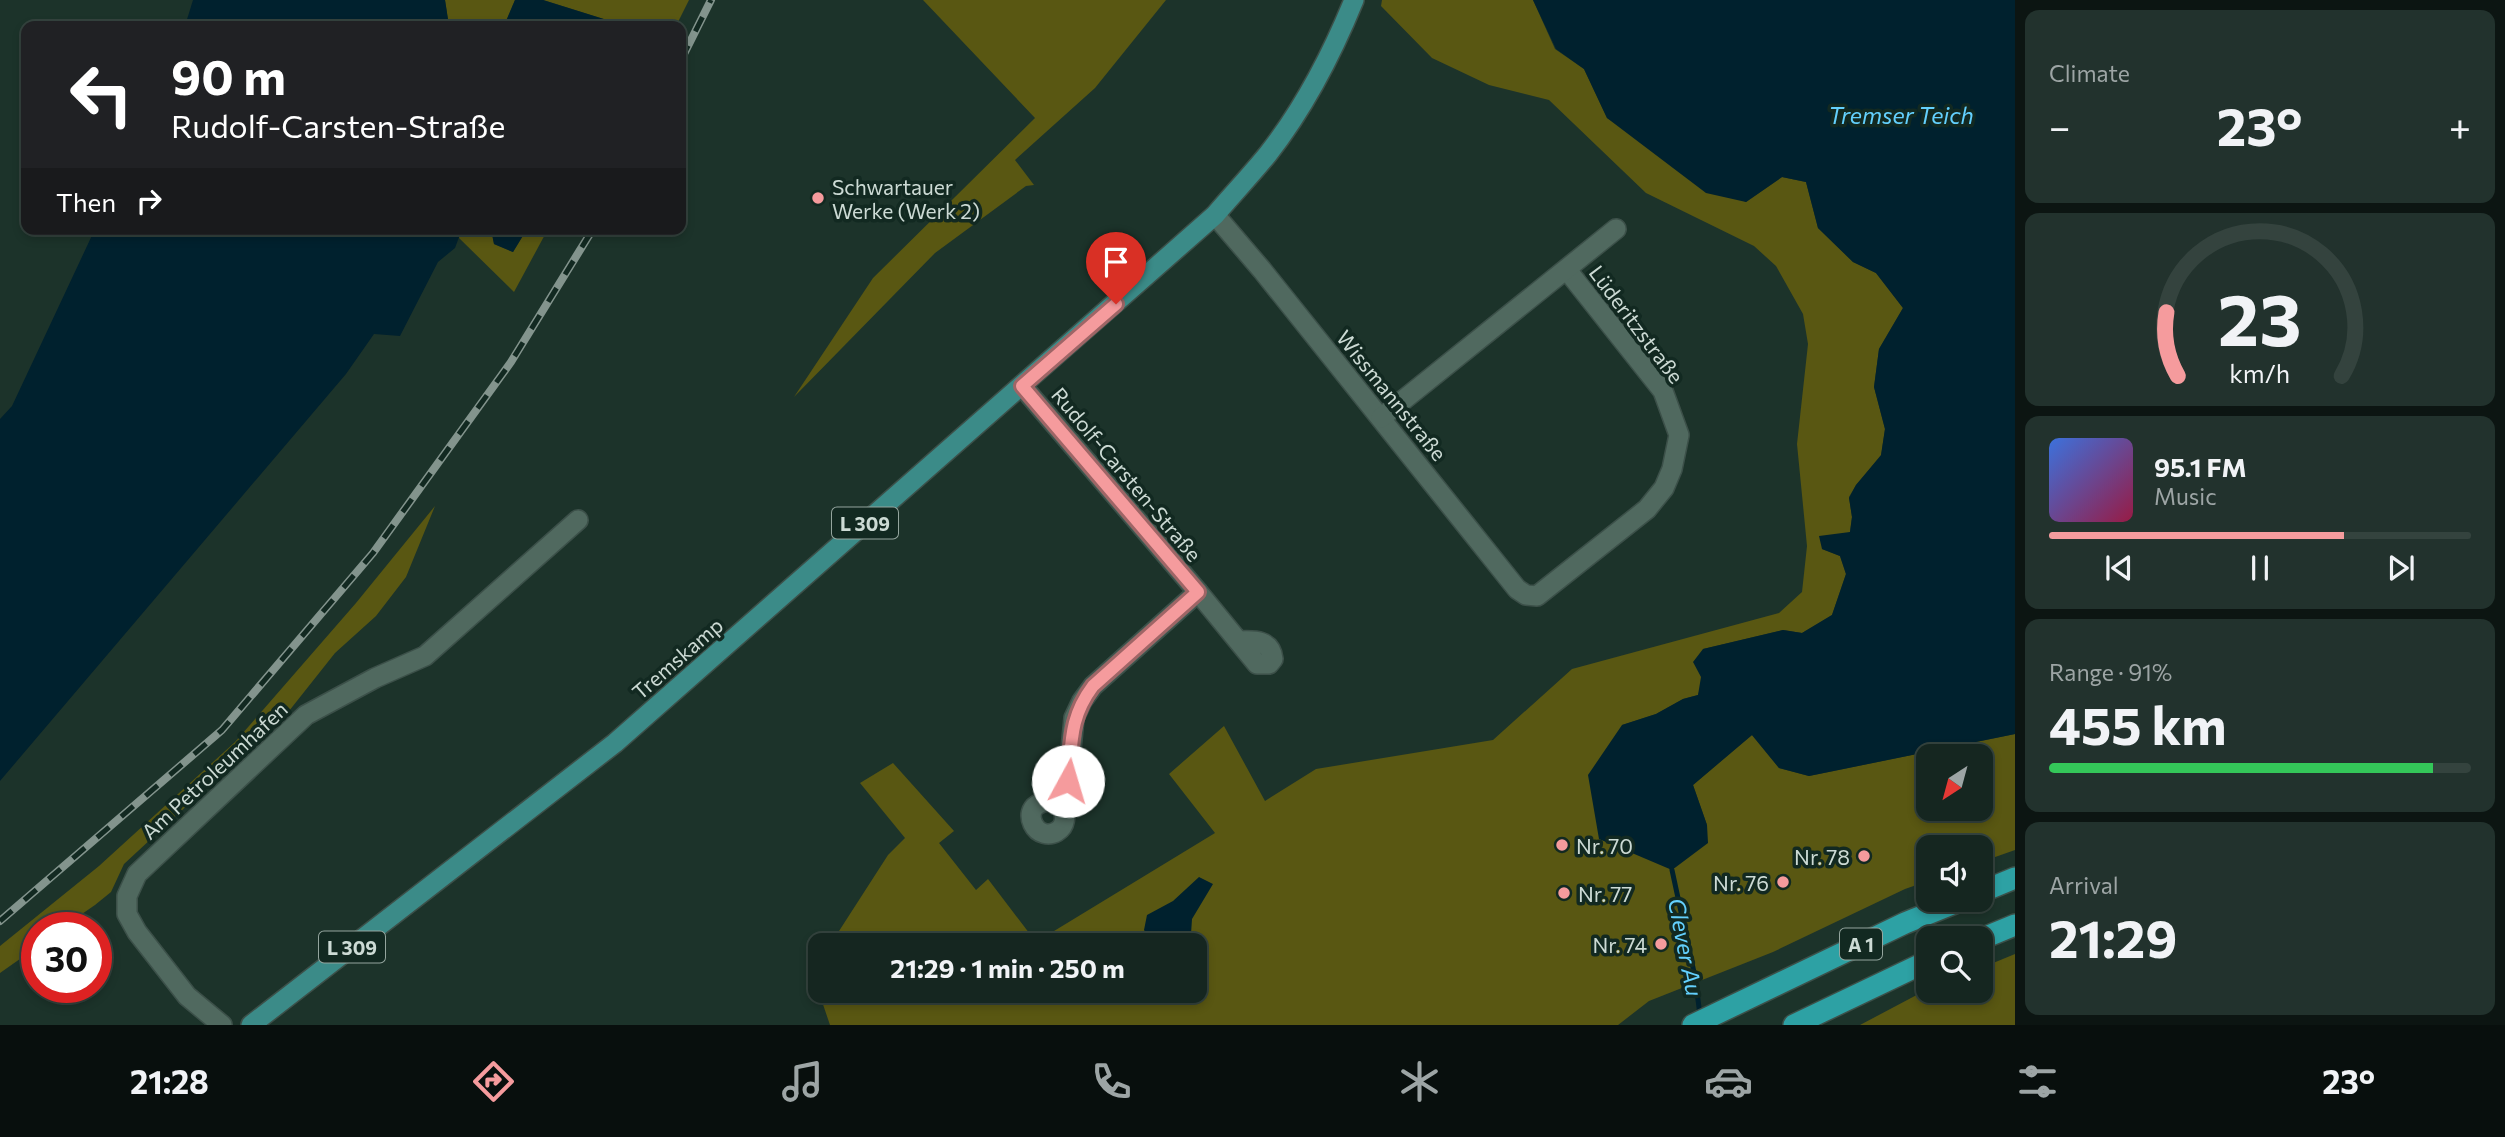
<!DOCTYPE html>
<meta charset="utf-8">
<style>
body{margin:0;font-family:Commissioner,sans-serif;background:#22322d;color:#f1f3f6;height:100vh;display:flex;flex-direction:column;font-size:26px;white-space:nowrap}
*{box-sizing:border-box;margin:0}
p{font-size:23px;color:#9da5a5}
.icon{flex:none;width:38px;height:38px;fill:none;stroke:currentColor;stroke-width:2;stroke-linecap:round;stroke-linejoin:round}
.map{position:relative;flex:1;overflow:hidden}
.drawer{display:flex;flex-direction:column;gap:10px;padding:10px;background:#0c1512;width:490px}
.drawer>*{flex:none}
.guide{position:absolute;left:21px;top:21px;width:665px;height:214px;border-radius:14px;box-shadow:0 4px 10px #0003,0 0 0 2px #34433e;background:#202124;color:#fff;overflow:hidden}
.needle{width:46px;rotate:216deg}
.fabs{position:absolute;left:1916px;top:744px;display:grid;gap:14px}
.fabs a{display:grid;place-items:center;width:77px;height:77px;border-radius:14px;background:#152620;box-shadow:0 4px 10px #0003,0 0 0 2px #34433e;font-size:35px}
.speed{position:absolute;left:21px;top:912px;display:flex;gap:14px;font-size:35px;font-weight:700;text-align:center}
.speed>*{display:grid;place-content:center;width:91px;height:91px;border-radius:50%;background:#152620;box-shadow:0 4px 10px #0003,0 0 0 2px #34433e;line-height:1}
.speed .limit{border:10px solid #d22;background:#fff;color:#111}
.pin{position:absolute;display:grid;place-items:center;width:60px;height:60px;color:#fff;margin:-72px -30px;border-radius:50% 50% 50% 0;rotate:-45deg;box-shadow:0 0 7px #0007}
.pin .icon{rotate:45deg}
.me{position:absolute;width:77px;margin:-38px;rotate:6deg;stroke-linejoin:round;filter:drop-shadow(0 0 5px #0008)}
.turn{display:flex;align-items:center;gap:24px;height:147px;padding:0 35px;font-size:32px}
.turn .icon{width:91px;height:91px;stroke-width:2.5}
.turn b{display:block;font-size:49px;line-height:60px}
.then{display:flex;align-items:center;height:66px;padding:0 35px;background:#0003;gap:14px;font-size:26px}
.big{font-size:52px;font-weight:700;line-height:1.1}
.drawer .card{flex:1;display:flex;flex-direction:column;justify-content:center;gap:10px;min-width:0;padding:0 24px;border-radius:14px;background:#22322d}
.drawer .dial{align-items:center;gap:0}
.dial svg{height:182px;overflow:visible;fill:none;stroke:#34433e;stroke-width:7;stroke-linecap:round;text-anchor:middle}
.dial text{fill:#f1f3f6;stroke:none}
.song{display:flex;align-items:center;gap:21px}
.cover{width:84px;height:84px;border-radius:10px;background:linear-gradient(135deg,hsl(220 70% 55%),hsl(340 70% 35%))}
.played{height:7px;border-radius:4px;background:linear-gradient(90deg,#f59b9d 70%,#34433e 70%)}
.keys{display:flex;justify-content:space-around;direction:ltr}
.heat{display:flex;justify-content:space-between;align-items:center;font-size:38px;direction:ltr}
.charge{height:10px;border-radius:5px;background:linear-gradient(90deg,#34c759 91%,#34433e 0)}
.trip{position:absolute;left:808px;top:933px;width:399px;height:70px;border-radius:14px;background:#152620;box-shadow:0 4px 10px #0003,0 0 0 2px #34433e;font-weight:700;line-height:70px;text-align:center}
.tabs{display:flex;height:112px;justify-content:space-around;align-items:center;background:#080f0d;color:#9da5a5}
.tabs .icon{width:49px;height:49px}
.tabs .selected{color:#f59b9d}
.tabs b{font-size:32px;color:#f1f3f6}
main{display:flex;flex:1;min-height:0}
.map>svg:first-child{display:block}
.green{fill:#595712;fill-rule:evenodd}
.water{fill:#00212e}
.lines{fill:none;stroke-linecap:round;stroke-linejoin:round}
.stream{stroke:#00212e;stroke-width:5}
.minor-casing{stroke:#3c5049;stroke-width:22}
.primary-casing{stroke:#3c5049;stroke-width:22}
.motorway-casing{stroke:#3c5049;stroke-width:24}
.minor{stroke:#50695f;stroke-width:19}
.primary{stroke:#3b8b88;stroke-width:19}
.motorway{stroke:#2da1a4;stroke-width:21}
.rail-casing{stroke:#83948d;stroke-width:8}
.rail{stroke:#122921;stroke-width:5;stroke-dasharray:16;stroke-linecap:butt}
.route-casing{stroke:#9f6566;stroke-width:18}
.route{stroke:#f59b9d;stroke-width:12}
.poi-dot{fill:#f59b9d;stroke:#122921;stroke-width:2.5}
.labels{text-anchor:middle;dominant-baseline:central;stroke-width:7;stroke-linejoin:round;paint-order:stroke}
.shield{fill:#122921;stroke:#94a59e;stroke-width:2}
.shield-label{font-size:19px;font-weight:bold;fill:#ccdad4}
.poi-label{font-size:21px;fill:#ccdad4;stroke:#122921;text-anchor:start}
.street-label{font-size:21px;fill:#ccdad4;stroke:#122921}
.water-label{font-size:23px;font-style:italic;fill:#63d0fd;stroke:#122921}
</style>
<main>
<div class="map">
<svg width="2015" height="1025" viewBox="0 0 2015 1025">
<rect width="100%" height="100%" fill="#1c332a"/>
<!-- green -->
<g class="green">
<path d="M445,0H515L504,26H449Z"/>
<path d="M543,0H689L676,26H626Z"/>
<path d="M923,0H1166L1095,88L1015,160L1034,185L1026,186L935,253L794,397L873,278L1035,118Z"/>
<path d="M1382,0H1533L1555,49L1584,69L1607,118L1746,202L1782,177L1806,182L1818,228L1853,262L1876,273L1903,308L1879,349L1874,387L1885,429L1881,456L1856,485L1849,497L1852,517L1850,532L1822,549L1840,556L1846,574L1832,615L1802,633L1783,630L1703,649L1701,686L1698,695L1683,699L1656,714L1622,725L1707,825L1693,785L1752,735L1779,768L1809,776L2015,734V850L1981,862V847H1928V881L1905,889L1773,952L1649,1001L1618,1025H830L812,972L821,959V990H1195V945H830L888,855L905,838L860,783L893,763L954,831L939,843L976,890L988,879L1036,942L1215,833L1169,774L1224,726L1265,801L1316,769L1493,740L1572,669L1779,613L1802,592L1807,546L1797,444L1808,344L1803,314L1776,266L1754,246L1646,193L1549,100L1489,85L1432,58L1381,6ZM1928,756H1981V808H1928Z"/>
<path d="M462,229H491L494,244L513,252L527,229H548L514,292L459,238Z"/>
<path d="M435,506L406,577L376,616L335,653L289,711L124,864L111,892L95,905L63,927L37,928V947L0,973V946L99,866L235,742L356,603Z"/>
<path d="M2015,954V1025H1860L1928,989L1981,990V968Z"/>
</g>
<!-- water -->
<g class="water">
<path d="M193,0H445L449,26H185Z"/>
<path d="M515,0H543L626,26H504Z"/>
<path d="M1533,0H2015V734L1809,776L1779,768L1752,735L1693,785L1707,825L1708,843L1672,870L1599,839L1588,775L1622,725L1656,714L1683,699L1698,695L1701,677L1693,662L1703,649L1783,630L1802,633L1832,615L1846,574L1840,556L1822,549L1819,536L1850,532L1852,517L1849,498L1856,485L1881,455L1885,429L1874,387L1879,349L1903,308L1876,273L1853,262L1818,228L1806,182L1782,177L1746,202L1706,193L1607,118L1584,69L1556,49Z"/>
<path d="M95,229H462L455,248L438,262L400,336L374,334L346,374L0,781V419L12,406Z"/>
<path d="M491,229H527L513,252L494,244Z"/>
<path d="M1199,877L1213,884L1192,919L1191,934L1185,945H1153L1144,930L1147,915L1173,901Z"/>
</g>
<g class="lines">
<!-- stream -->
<path class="stream" d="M1672,870L1695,977L1700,1015"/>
<!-- minor casing -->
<g class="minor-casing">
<g id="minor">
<path d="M1215,215L1262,270L1517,589L1526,595L1537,596L1647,509L1664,488L1672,469L1679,435L1663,391L1567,270"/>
<path d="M1022,386L1198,592L1093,686L1082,701L1074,718L1068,781L1059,803C1078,830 1043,845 1033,824C1025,806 1043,798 1059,803"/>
<path d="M1381,418L1616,229"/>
<path d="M1198,592L1257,664H1269L1273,659C1271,640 1255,640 1239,641"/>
<path d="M222,1025L187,996L137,932L127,914V896L137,874L306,715L375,678L425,656L578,520"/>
</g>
</g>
<!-- primary casing -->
<g class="primary-casing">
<path id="primary" d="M251,1025L615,743L1215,215C1232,195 1251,175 1268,154C1304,108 1332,54 1354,0"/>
</g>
<!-- motorway casing -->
<g class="motorway-casing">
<g id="motorway">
<path d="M1981,892L2015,878"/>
<path d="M1981,939L2015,925"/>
<path d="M1693,1025L1905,923L1962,900"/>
<path d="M1794,1025L1928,961"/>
</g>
</g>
<!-- minor -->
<use href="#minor" class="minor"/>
<!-- primary -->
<use href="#primary" class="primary"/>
<!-- motorway -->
<use href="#motorway" class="motorway"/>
<!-- rail casing -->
<g class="rail-casing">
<g id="rail">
<path d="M681,60L711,0"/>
<path d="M0,921L222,730L373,553L511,362L593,229"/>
</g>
</g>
<!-- rail -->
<use href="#rail" class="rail"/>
</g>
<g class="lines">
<!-- route casing -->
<g class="route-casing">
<path id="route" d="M1068,781C1072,743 1069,718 1093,686L1198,592L1022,386L1116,304"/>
</g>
<!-- route -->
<use href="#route" class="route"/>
</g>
<!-- markers -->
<g class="poi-dot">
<circle cx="818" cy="198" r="7"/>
<circle cx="1562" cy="845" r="7"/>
<circle cx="1864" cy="856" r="7"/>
<circle cx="1783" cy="882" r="7"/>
<circle cx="1564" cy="893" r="7"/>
<circle cx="1661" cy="944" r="7"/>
</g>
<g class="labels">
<!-- shield labels -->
<g class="shield">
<rect x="832" y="507.5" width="66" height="31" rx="5"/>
<rect x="1840" y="928.5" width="42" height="31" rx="5"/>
<rect x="319" y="931.5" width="66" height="31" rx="5"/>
</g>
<g class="shield-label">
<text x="865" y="523">L 309</text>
<text x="1861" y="944">A 1</text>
<text x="352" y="947">L 309</text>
</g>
<!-- poi labels -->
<g class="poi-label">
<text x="832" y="186">Schwartauer<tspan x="832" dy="24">Werke (Werk 2)</tspan></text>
<text x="1576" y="845">Nr. 70</text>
<text x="1850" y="856" text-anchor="end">Nr. 78</text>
<text x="1769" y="882" text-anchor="end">Nr. 76</text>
<text x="1578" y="893">Nr. 77</text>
<text x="1647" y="944" text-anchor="end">Nr. 74</text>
</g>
<!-- street labels -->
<g class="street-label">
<text transform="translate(1637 324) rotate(53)">Lüderitzstraße</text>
<text transform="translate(1392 395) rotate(51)">Wissmannstraße</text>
<text transform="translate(1127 474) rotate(50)">Rudolf-Carsten-Straße</text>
<text transform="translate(677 658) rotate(-41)">Tremskamp</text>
<text transform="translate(214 770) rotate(-43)">Am Petroleumhafen</text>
</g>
<!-- water labels -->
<g class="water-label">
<text x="1901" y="115">Tremser Teich</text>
<text transform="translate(1686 947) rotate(79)">Clever Au</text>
</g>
</g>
</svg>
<div class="fabs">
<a><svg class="needle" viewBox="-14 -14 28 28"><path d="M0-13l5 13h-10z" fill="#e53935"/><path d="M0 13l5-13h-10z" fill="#9da5a5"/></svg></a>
<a><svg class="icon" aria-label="sound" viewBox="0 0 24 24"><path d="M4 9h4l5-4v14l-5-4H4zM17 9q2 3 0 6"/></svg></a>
<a><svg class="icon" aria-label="search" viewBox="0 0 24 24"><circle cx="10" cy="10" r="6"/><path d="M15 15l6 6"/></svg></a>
</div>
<div class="speed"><div class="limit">30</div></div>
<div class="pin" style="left:1116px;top:304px;background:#d93025"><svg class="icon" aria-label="arrive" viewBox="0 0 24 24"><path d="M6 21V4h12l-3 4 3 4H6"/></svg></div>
<svg class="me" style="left:1068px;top:781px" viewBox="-20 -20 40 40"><circle r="19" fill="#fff"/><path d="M0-13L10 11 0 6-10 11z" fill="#f59b9d"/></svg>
<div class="trip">21:29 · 1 min · 250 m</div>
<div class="guide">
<div class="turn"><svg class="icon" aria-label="left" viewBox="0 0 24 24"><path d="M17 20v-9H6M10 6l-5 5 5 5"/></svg><div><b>90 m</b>Rudolf-Carsten-Straße</div></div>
<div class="then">Then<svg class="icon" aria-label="right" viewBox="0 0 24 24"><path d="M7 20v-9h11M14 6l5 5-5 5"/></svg></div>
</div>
</div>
<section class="drawer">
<div class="card"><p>Climate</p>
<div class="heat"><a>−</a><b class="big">23°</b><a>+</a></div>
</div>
<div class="card dial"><svg viewBox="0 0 100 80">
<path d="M14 69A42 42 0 1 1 86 69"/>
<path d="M14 69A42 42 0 0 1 9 41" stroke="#f59b9d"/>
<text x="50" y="56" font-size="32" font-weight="700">23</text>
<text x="50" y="72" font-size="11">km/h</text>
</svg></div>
<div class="card">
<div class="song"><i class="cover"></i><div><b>95.1 FM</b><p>Music</p></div></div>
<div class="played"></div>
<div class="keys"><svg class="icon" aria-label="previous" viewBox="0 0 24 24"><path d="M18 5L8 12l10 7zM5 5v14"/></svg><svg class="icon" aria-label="pause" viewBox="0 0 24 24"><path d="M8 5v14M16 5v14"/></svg><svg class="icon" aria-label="next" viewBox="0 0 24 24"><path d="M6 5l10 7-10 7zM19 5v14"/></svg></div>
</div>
<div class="card"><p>Range · 91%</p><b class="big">455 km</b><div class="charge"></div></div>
<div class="card"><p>Arrival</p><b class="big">21:29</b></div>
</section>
</main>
<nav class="tabs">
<b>21:28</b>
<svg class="icon selected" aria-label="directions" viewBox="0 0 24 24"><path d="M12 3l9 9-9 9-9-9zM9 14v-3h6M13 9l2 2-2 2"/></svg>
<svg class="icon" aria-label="music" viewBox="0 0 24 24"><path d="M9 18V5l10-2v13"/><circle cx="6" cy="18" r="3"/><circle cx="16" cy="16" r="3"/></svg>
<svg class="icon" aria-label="phone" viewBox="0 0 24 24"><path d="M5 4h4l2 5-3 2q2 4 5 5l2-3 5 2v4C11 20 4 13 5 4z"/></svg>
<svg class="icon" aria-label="climate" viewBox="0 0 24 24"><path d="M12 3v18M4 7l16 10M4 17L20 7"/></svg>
<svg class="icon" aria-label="car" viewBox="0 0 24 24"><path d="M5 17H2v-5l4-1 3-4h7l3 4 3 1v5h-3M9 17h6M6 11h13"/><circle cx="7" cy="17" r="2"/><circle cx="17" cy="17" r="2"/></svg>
<svg class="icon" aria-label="filters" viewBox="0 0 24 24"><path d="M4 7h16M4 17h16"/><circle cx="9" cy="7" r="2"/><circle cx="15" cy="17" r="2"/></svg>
<b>23°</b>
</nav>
